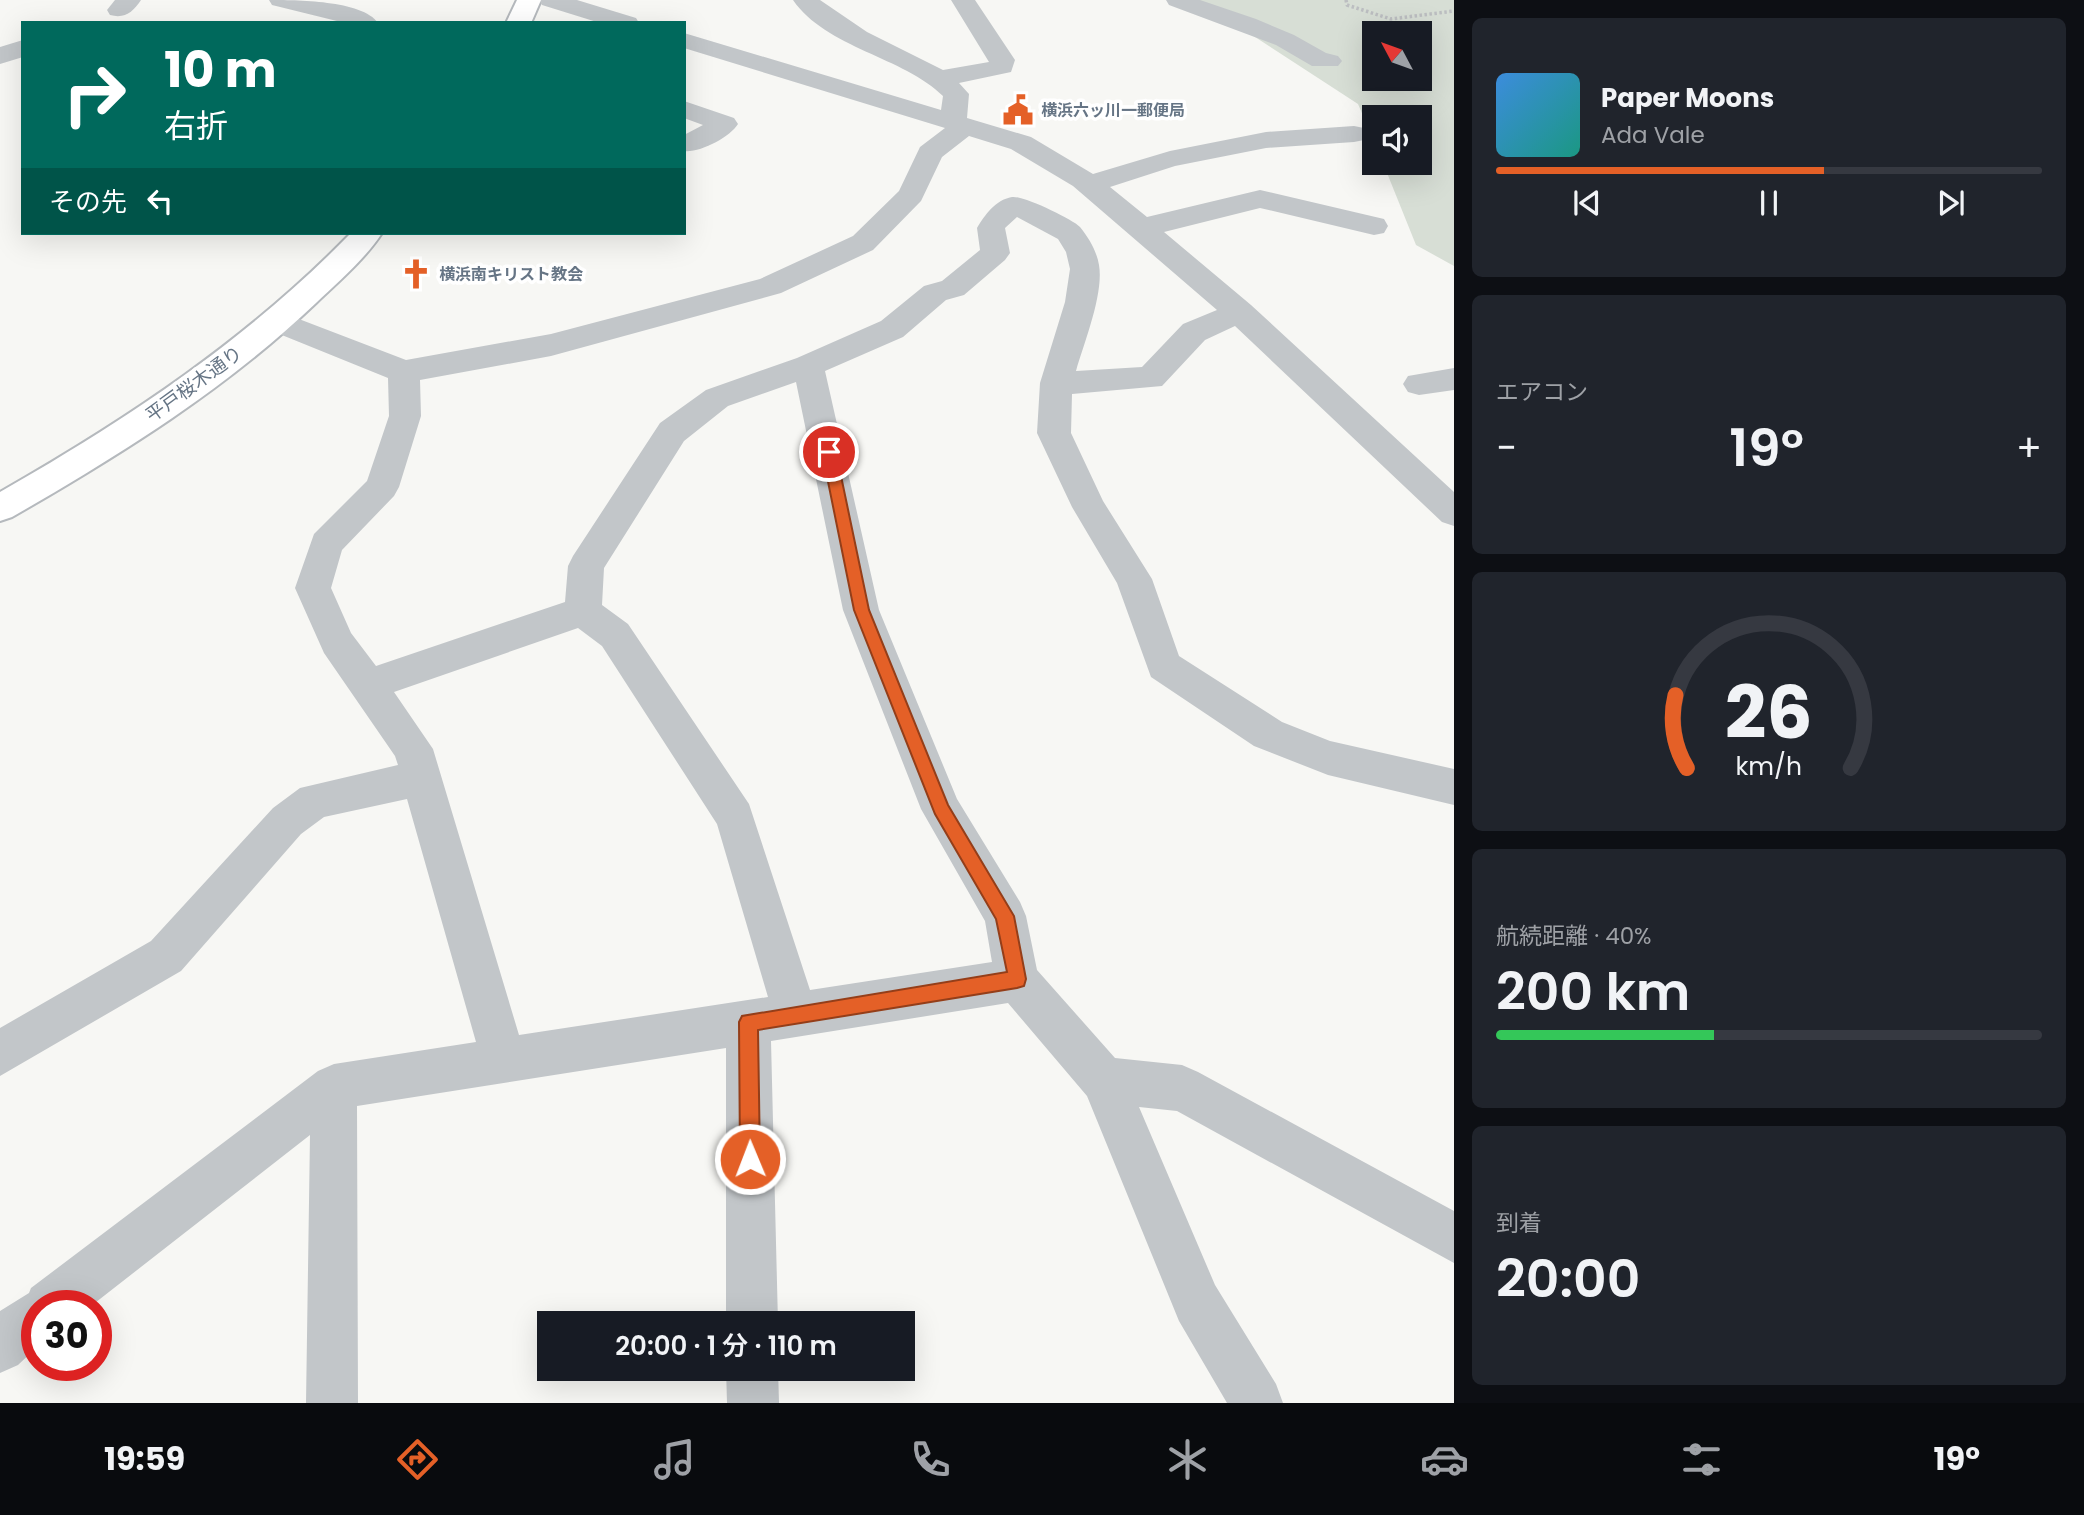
<!DOCTYPE html>
<html lang="ja">
<meta charset="utf-8">
<style>
body{margin:0;font-family:Poppins,"Noto Sans JP",sans-serif;background:#20242c;color:#f1f3f6;height:100vh;display:flex;flex-direction:column;font-size:26px;white-space:nowrap}
*{box-sizing:border-box;margin:0}
p{font-size:23px;color:#9ea1a6}
.icon{flex:none;width:38px;height:38px;fill:none;stroke:currentColor;stroke-width:2;stroke-linecap:round;stroke-linejoin:round}
.map{position:relative;flex:1;overflow:hidden}
.sheet{display:flex;flex-direction:column;gap:18px;padding:18px;background:#0d0f14;width:630px}
.sheet>*{flex:none}
.hud{position:absolute;left:21px;top:21px;width:665px;height:214px;border-radius:0px;box-shadow:0 7px 28px #0002;background:#00695c;color:#fff;overflow:hidden}
.needle{width:46px;rotate:311deg}
.tools{position:absolute;left:1362px;top:21px;display:grid;gap:14px}
.tools a{display:grid;place-items:center;width:70px;height:70px;border-radius:0px;background:#171b24;box-shadow:0 7px 28px #0002;font-size:35px}
.speed{position:absolute;left:21px;top:1290px;display:flex;gap:14px;font-size:35px;font-weight:700;text-align:center}
.speed>*{display:grid;place-content:center;width:91px;height:91px;border-radius:50%;background:#171b24;box-shadow:0 7px 28px #0002;line-height:1}
.speed .limit{border:10px solid #d22;background:#fff;color:#111}
.pin{position:absolute;display:grid;place-items:center;width:60px;height:60px;color:#fff;margin:-30px;border:4px solid #fff;border-radius:50%;box-shadow:0 2px 7px #0007}
.me{position:absolute;width:77px;margin:-38px;rotate:359deg;stroke-linejoin:round;filter:drop-shadow(0 0 5px #0008)}
.turn{display:flex;align-items:center;gap:24px;height:147px;padding:0 28px;font-size:32px}
.turn .icon{width:91px;height:91px;stroke-width:2.5}
.turn b{display:block;font-size:49px;line-height:60px}
.then{display:flex;align-items:center;height:66px;padding:0 28px;background:#0003;gap:14px;font-size:26px}
.big{font-size:52px;font-weight:600;line-height:1.1}
.sheet .card{flex:1;display:flex;flex-direction:column;justify-content:center;gap:10px;min-width:0;padding:0 24px;border-radius:10px;background:#20242c}
.sheet .dial{align-items:center;gap:0}
.dial svg{height:182px;overflow:visible;fill:none;stroke:#363941;stroke-width:7;stroke-linecap:round;text-anchor:middle}
.dial text{fill:#f1f3f6;stroke:none}
.song{display:flex;align-items:center;gap:21px}
.cover{width:84px;height:84px;border-radius:10px;background:linear-gradient(135deg,hsl(210 70% 55%),hsl(170 70% 35%))}
.played{height:7px;border-radius:4px;background:linear-gradient(90deg,#e46027 60%,#363941 60%)}
.keys{display:flex;justify-content:space-around;direction:ltr}
.heat{display:flex;justify-content:space-between;align-items:center;font-size:38px;direction:ltr}
.charge{height:10px;border-radius:5px;background:linear-gradient(90deg,#34c759 40%,#363941 0)}
.trip{position:absolute;left:537px;top:1311px;width:378px;height:70px;border-radius:0px;background:#171b24;box-shadow:0 7px 28px #0002;font-weight:600;line-height:70px;text-align:center}
.tab-bar{display:flex;height:112px;justify-content:space-around;align-items:center;background:#090b0e;color:#9ea1a6}
.tab-bar .icon{width:49px;height:49px}
.tab-bar .current{color:#e46027}
.tab-bar b{font-size:32px;color:#f1f3f6}
main{display:flex;flex:1;min-height:0}
.map>svg:first-child{display:block}
.green{fill:#d7ded5;fill-rule:evenodd}
.lines{fill:none;stroke-linecap:round;stroke-linejoin:round}
.major-casing{stroke:#b5b9bd;stroke-width:4}
.path{stroke:#bcbec1;stroke-width:3.5;stroke-dasharray:2.5 2.5;stroke-linecap:butt}
.minor{fill:#c2c6c9;fill-rule:evenodd}
.major{fill:#fff;fill-rule:evenodd}
.route{fill:#e46027;stroke:#943e19;stroke-width:2}
.labels{text-anchor:middle;dominant-baseline:central;stroke-width:7;stroke-linejoin:round;paint-order:stroke}
.far-poi-label{font-size:16px;font-weight:bold;fill:#667585;stroke:#fff;text-anchor:start}
.street-label{font-size:19px;fill:#667585;stroke:#fff}
</style>
<main>
<div class="map">
<svg width="1454" height="1403" viewBox="0 0 1454 1403">
<rect width="100%" height="100%" fill="#f7f7f4"/>
<!-- green -->
<path class="green" d="M1198,0H1454V266L1416,245L1383,163H1419V117H1374V141L1358,104ZM1374,33H1419V79H1374Z"/>
<g class="lines">
<!-- major casing -->
<g class="major-casing">
<g id="major">
<path d="M517,0H541L531,23H506Z"/>
<path d="M351,233H382C365,259 338,282 316,303C226,389 120,455 12,517L0,521V492C128,419 248,339 351,233Z"/>
</g>
</g>
<!-- path -->
<path class="path" d="M1346,0L1347,5L1391,19L1454,11"/>
<!-- minor -->
<g class="minor">
<path d="M115,0H141C133,12 125,19 110,15L107,10Z"/>
<path d="M269,0C295,0 362,0 378,23H345L272,5Z"/>
<path d="M539,0H577L636,18L639,23H600L542,5Z"/>
<path d="M793,0H820L867,32L943,70L989,62L951,0H975L1015,60L1011,72L959,83L969,94L967,118L1031,137L1093,174L1170,151L1266,132L1354,126L1364,128L1368,134L1364,140L1354,142L1266,148L1175,166L1110,187L1147,217L1260,190L1384,219L1388,226L1384,233L1374,235L1260,208L1164,232L1251,305L1454,492V526L1442,522L1235,326L1205,340L1162,386L1072,394L1071,433L1103,501L1152,579L1179,656L1282,722L1330,741L1454,769V805L1328,775L1254,746L1151,677L1117,583L1072,507L1037,433L1040,383L1065,302L1070,269L1066,252L1058,239L1017,217L1005,228L1010,253L1005,260L964,295L946,300L903,337L825,371L879,610L957,799L1020,902L1026,916L1037,970L1115,1058L1182,1065L1198,1072L1454,1211V1263L1177,1111L1139,1107L1215,1285L1276,1384L1283,1403H1227L1179,1321L1087,1096L1008,1003L771,1041L778,1323H726V1048L357,1106L358,1403H306L310,1135L91,1306H37V1347L18,1365L0,1373V1311L29,1293L31,1288L318,1071L334,1064L476,1042L407,799L324,817L301,834L181,971L0,1076V1028L151,941L273,808L300,788L398,765L395,756L324,653L295,588L314,534L367,481L389,416L388,378L267,329L263,322L267,315L278,311L406,360L551,334L760,279L853,236L899,191L920,147L945,128L684,48V33L941,110L943,96C904,57 826,48 793,0ZM969,136L1011,149L1073,186L1217,310L1183,324L1142,367L1076,371C1084,343 1104,294 1099,265C1097,252 1089,238 1080,227C1072,219 1022,195 1012,197C995,200 985,215 977,228L980,250L942,281L924,286L881,321L797,358L706,390L660,423L573,556L568,566L565,602L376,666L351,633L331,588L342,550L394,496L399,487L421,416L420,380L551,356L781,293L873,250L921,201L942,157ZM796,382L843,610L921,809L985,921L992,962L810,990L749,804L628,624L602,605L604,568L684,441L728,406ZM578,628L602,646L717,824L768,997L519,1035L433,749L394,692Z"/>
<path d="M1166,0H1200L1256,19L1294,35L1326,53L1338,56L1342,61L1338,66H1312L1276,45L1169,5Z"/>
<path d="M23,40V57L0,64V47Z"/>
<path d="M684,101L734,118L738,124C730,137 700,153 684,151V135L703,125L684,118Z"/>
<path d="M1454,368V390L1419,395L1408,392L1403,384L1408,376Z"/>
<path d="M726,1368H778L779,1403H727Z"/>
</g>
<!-- major -->
<use href="#major" class="major"/>
</g>
<!-- route -->
<path class="route" d="M829,447L836,452L869,610L948,805L1014,916L1026,979L1024,986L1017,988L758,1030L760,1159L757,1166L750,1169L743,1166L740,1159L739,1022L742,1016L1007,972L996,919L935,814L854,610L822,452Z"/>
<!-- icons -->
<defs>
<g id="civic-bare" transform="scale(2.415)"><path d="M-.6-6.5H3V-4.5H.6V-3L4-1V1h2V6H-6V1h2V-1L-.6-3ZM-1.2 2.5V6h2.4V2.5Z" fill="#e46027" stroke="#fff" stroke-width="2.5" paint-order="stroke"/></g>
<g id="church-bare" transform="scale(2.415)"><path d="M-1.2-6h2.4v3.5h3.3v2.4h-3.3V6h-2.4V-.1h-3.3v-2.4h3.3Z" fill="#e46027" stroke="#fff" stroke-width="2.5" paint-order="stroke"/></g>
</defs>
<g fill-rule="evenodd">
<use href="#civic-bare" x="1018" y="110"/>
<use href="#church-bare" x="416" y="274"/>
</g>
<g class="labels">
<!-- far-poi labels -->
<g class="far-poi-label">
<text x="1041" y="110">横浜六ッ川一郵便局</text>
<text x="439" y="274">横浜南キリスト教会</text>
</g>
<!-- street labels -->
<g class="street-label">
<text transform="translate(194 384) rotate(-36)">平戸桜木通り</text>
</g>
</g>
</svg>
<div class="tools">
<a><svg class="needle" viewBox="-14 -14 28 28"><path d="M0-13l5 13h-10z" fill="#e53935"/><path d="M0 13l5-13h-10z" fill="#9ea1a6"/></svg></a>
<a><svg class="icon" aria-label="sound" viewBox="0 0 24 24"><path d="M4 9h4l5-4v14l-5-4H4zM17 9q2 3 0 6"/></svg></a>
</div>
<div class="speed"><div class="limit">30</div></div>
<div class="pin" style="left:829px;top:452px;background:#d93025"><svg class="icon" aria-label="arrive" viewBox="0 0 24 24"><path d="M6 21V4h12l-3 4 3 4H6"/></svg></div>
<svg class="me" style="left:750px;top:1159px" viewBox="-20 -20 40 40"><circle r="17" fill="#e46027" stroke="#fff" stroke-width="3"/><path d="M0-11L8 9 0 5-8 9z" fill="#fff"/></svg>
<div class="trip">20:00 · 1 分 · 110 m</div>
<div class="hud">
<div class="turn"><svg class="icon" aria-label="right" viewBox="0 0 24 24"><path d="M7 20v-9h11M14 6l5 5-5 5"/></svg><div><b>10 m</b>右折</div></div>
<div class="then">その先<svg class="icon" aria-label="left" viewBox="0 0 24 24"><path d="M17 20v-9H6M10 6l-5 5 5 5"/></svg></div>
</div>
</div>
<section class="sheet">
<div class="card">
<div class="song"><i class="cover"></i><div><b>Paper Moons</b><p>Ada Vale</p></div></div>
<div class="played"></div>
<div class="keys"><svg class="icon" aria-label="previous" viewBox="0 0 24 24"><path d="M18 5L8 12l10 7zM5 5v14"/></svg><svg class="icon" aria-label="pause" viewBox="0 0 24 24"><path d="M8 5v14M16 5v14"/></svg><svg class="icon" aria-label="next" viewBox="0 0 24 24"><path d="M6 5l10 7-10 7zM19 5v14"/></svg></div>
</div>
<div class="card"><p>エアコン</p>
<div class="heat"><a>−</a><b class="big">19°</b><a>+</a></div>
</div>
<div class="card dial"><svg viewBox="0 0 100 80">
<path d="M14 69A42 42 0 1 1 86 69"/>
<path d="M14 69A42 42 0 0 1 9 37" stroke="#e46027"/>
<text x="50" y="56" font-size="32" font-weight="700">26</text>
<text x="50" y="72" font-size="11">km/h</text>
</svg></div>
<div class="card"><p>航続距離 · 40%</p><b class="big">200 km</b><div class="charge"></div></div>
<div class="card"><p>到着</p><b class="big">20:00</b></div>
</section>
</main>
<nav class="tab-bar">
<b>19:59</b>
<svg class="icon current" aria-label="directions" viewBox="0 0 24 24"><path d="M12 3l9 9-9 9-9-9zM9 14v-3h6M13 9l2 2-2 2"/></svg>
<svg class="icon" aria-label="music" viewBox="0 0 24 24"><path d="M9 18V5l10-2v13"/><circle cx="6" cy="18" r="3"/><circle cx="16" cy="16" r="3"/></svg>
<svg class="icon" aria-label="phone" viewBox="0 0 24 24"><path d="M5 4h4l2 5-3 2q2 4 5 5l2-3 5 2v4C11 20 4 13 5 4z"/></svg>
<svg class="icon" aria-label="climate" viewBox="0 0 24 24"><path d="M12 3v18M4 7l16 10M4 17L20 7"/></svg>
<svg class="icon" aria-label="car" viewBox="0 0 24 24"><path d="M5 17H2v-5l4-1 3-4h7l3 4 3 1v5h-3M9 17h6M6 11h13"/><circle cx="7" cy="17" r="2"/><circle cx="17" cy="17" r="2"/></svg>
<svg class="icon" aria-label="filters" viewBox="0 0 24 24"><path d="M4 7h16M4 17h16"/><circle cx="9" cy="7" r="2"/><circle cx="15" cy="17" r="2"/></svg>
<b>19°</b>
</nav>
